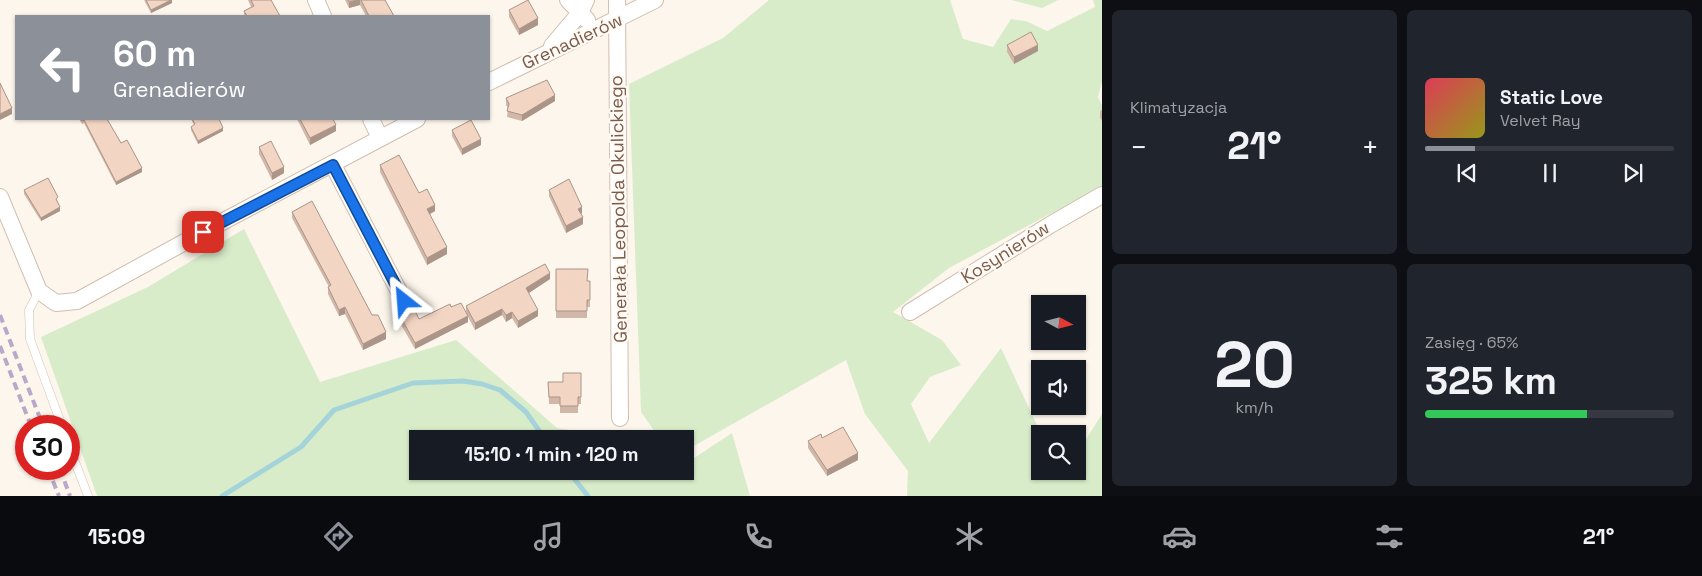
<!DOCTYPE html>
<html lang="pl">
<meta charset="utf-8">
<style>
body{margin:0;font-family:"Space Grotesk",sans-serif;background:#20242c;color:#f1f3f6;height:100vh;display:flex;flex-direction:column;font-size:19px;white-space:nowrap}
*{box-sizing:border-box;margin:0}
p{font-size:16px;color:#9ea1a6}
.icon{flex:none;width:28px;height:28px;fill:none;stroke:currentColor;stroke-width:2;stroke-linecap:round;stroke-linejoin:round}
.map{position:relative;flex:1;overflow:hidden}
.sheet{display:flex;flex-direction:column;gap:10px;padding:10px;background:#0d0f14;width:600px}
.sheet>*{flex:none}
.guide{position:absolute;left:15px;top:15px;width:475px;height:105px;border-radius:0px;box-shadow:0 1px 4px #0004;background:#8c9099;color:#fff;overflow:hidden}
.needle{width:32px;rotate:97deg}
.tools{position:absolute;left:1031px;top:295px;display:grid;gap:10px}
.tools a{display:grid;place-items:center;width:55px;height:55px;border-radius:0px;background:#171b24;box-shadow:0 1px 4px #0004;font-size:25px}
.speed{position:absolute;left:15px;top:415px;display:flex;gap:10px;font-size:25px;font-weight:700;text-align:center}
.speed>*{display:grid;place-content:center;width:65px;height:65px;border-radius:50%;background:#171b24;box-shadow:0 1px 4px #0004;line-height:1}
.speed .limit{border:8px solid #d22;background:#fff;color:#111}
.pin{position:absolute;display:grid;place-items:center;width:42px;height:42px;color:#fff;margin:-21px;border-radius:10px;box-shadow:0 2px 8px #0006}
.me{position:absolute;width:55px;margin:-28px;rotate:332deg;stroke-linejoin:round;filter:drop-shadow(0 0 4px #0008)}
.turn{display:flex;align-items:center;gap:18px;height:105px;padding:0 15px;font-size:22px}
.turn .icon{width:65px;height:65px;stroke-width:2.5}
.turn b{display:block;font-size:35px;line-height:42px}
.big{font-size:38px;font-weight:800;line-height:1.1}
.sheet .widget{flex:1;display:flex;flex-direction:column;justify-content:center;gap:8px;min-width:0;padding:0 18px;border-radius:8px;background:#20242c}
.sheet .dial{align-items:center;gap:0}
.dial b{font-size:65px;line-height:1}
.song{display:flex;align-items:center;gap:15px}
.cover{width:60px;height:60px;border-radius:8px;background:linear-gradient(135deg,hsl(350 70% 55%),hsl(60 70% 35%))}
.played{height:5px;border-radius:2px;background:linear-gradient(90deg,#8c9099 20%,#363941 20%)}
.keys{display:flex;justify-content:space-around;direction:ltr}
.heat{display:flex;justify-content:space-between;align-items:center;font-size:28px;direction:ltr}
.charge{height:8px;border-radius:4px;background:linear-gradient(90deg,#34c759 65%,#363941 0)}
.sheet .tiles{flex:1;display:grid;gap:10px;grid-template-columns:repeat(2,1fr)}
.trip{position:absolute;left:409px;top:430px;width:285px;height:50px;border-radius:0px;background:#171b24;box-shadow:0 1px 4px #0004;font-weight:800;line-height:50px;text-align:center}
.menu{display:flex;height:80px;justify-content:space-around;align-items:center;background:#090b0e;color:#9ea1a6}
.menu .icon{width:35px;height:35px}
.menu .current{color:#8c9099}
.menu b{font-size:22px;color:#f1f3f6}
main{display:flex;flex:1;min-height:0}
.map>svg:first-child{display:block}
.green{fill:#d8ecc9}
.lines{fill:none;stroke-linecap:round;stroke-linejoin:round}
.stream{stroke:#a5d3da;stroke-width:5}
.lane-casing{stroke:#d1beb0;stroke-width:9}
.street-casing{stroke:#d1beb0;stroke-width:18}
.lane{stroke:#fff;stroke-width:8}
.street{stroke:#fff;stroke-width:16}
.rail{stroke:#b9a8c9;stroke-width:4;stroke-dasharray:8 5;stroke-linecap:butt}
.wall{fill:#d1b7a8}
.shaded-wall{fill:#aa9588}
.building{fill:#f3d5c3;stroke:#aa9588}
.route-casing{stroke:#114b97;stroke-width:12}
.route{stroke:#1a73e8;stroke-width:9}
.labels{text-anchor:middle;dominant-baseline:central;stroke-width:4.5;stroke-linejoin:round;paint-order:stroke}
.street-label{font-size:18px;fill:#7a5c4d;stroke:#fffaf3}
</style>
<main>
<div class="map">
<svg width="1102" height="496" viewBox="0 0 1102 496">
<rect width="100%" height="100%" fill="#fdf6ec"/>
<!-- green -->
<g class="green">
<path d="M769,0H950L963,39L993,47L1011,19L1026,21L1047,31L1095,7L1093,0H1102V81L1098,97L1102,106V186L1079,202L1046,216L949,268L893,312L942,340L961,365L930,377L911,404L929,443L1001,348L1041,434L1040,471H1058L1060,475L1063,471H1078V452L1102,414V496H907L908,471L865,414L846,360L685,451V439H660L641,412L629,84L723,38Z"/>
<path d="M1011,0H1058L1042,8Z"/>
<path d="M244,229L320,382L456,340L557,428L623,439H418V471H685V464L732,433L750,496H97L41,337L148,287Z"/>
</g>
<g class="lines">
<!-- stream -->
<g class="stream">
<path d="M568,471L588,496"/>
<path d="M222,496L301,447L334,410L413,383L463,381L482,384L500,390L526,412L545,439"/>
</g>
<!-- lane casing -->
<g class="lane-casing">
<g id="lane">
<path d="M39,291L29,310L30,339L62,426"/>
<path d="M69,446L88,496"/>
</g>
</g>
<!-- street casing -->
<g class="street-casing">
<g id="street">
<path d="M316,0L323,16"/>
<path d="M568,0L587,20"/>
<path d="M617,0L620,418"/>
<path d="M552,46L580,13L586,0"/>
<path d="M489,82L655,0"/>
<path d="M371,119L380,138"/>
<path d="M333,165L404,301"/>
<path d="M0,197L39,291L56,303L77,301L203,232L417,119"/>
<path d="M910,312L1050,225L1102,195"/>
</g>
</g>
<!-- lane -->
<use href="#lane" class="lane"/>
<!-- street -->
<use href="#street" class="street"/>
<!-- rail -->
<g class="rail">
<path d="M0,315L43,426"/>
<path d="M0,346L31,426"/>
<path d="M48,469L59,496"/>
<path d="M60,469L70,496"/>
</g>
</g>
<!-- wall -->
<g class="wall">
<path d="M144,0H172V3L151,13Z"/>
<path d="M248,0H271L280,16H244V11L251,7Z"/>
<path d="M345,0H385L394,16H366L360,5L349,8Z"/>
<path d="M509,10L538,25L519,35L509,17Z"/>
<path d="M1007,45L1038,51L1014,64L1007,52Z"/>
<path d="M506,98L555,101L522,121L507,117L508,108L506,105Z"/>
<path d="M1102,110V121L1100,118V111Z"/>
<path d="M79,119H107L121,143L142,172L116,185L84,123L82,124Z"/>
<path d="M191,119H219L223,131L198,144L191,130V127L194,125Z"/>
<path d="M297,119H333L336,131L310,145Z"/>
<path d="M452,130L481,145L462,155L452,136Z"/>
<path d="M259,147L284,173L272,180L259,154Z"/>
<path d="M380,165L419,193L435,211L429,214L447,254L427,265L380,172Z"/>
<path d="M24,190L58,201H57L60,211L41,221L24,194Z"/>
<path d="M549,190L582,213L581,214L583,224L566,233L549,196Z"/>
<path d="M292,212L372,315L386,339L363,350L345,314L339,316L328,294V287H329L292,218Z"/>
<path d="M556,269L587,281H590V307H587V318H556Z"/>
<path d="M550,279L528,293L538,316L518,328L512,318L506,322L502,315L475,330L468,317V322L415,349L400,323V316L419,319L451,307L466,312V306Z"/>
<path d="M581,373V404H578V413H560V404H549L548,382H563Z"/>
<path d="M822,438L858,460L827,476L808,448V441Z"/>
</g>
<!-- shaded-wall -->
<g class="shaded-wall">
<path d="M171,0H172V3L151,13V10Z"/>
<path d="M358,0H360V5L349,8V2Z"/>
<path d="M538,18V25L519,35V29Z"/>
<path d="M1038,45V51L1014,64V57Z"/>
<path d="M555,95V101L522,121V115Z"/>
<path d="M12,108V114L0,120V114Z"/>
<path d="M336,125V131L310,145V138Z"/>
<path d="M223,128V131L198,144V141Z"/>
<path d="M481,139V145L462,155V149Z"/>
<path d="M284,167V173L272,180V173Z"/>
<path d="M142,168V172L116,185V182Z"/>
<path d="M435,205V211L427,216V209Z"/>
<path d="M60,207V211L41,221V218Z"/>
<path d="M582,207V213L578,215V209Z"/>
<path d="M583,217V224L566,233V226Z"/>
<path d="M447,247V254L427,265V258Z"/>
<path d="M550,273V279L526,295V288Z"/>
<path d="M345,307V314L339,316V310Z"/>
<path d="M502,309V315L475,330V323Z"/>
<path d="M538,310V316L518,328V321Z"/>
<path d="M512,312V318L506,322V315Z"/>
<path d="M468,316V322L415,349V343Z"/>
<path d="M386,332V339L363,350V344Z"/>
<path d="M858,453V460L827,476V470Z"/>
</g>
<!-- building -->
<g class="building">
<path d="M146,0H171L151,10Z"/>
<path d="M251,0H271L280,16H247L244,11L254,6Z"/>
<path d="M348,0H358L349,2Z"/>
<path d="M361,0H385L394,16H369Z"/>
<path d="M528,0L538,18L519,29L509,10Z"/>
<path d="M1031,32L1038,45L1014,57L1007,45Z"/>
<path d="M547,80L555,95L522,115L507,111L509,104L506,98Z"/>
<path d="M0,83L12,108L0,114Z"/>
<path d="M81,119H107L121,143L127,140L142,168L116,182L84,120L82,121Z"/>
<path d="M192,119H219L223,128L198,141L191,127L195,124Z"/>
<path d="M300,119H333L336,125L310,138Z"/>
<path d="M471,120L481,139L462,149L452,130Z"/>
<path d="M271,141L284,167L272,173L259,147Z"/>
<path d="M399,155L419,193L427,189L435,205L427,209L447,247L427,258L380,165Z"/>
<path d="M48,178L58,197L56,199L60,207L41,218L24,190Z"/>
<path d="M569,179L582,207L578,209L583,217L566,226L549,190Z"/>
<path d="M312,201L372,315H378L386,332L363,344L345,307L339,310L328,287L331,285L292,212Z"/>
<path d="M545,264L550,273L526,288L538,310L518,321L512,312L506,315L502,309L475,323L466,306Z"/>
<path d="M556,269H588L587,281H590V300H587V311H556Z"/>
<path d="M461,303L468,316L415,343L400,316L414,309L419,319L450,304L451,307Z"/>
<path d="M563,373H581V397H578V406H560V397H549L548,382H563Z"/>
<path d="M843,427L858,453L827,470L808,441L821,434L822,438Z"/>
</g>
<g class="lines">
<!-- route casing -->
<g class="route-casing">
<path id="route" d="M203,232L333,165L404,301"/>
</g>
<!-- route -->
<use href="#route" class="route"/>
</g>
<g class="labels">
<!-- street labels -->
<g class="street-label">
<text transform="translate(572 41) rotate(-25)">Grenadierów</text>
<text transform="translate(618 209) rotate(-91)">Generała Leopolda Okulickiego</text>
<text transform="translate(1005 252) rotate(-32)">Kosynierów</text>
</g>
</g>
</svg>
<div class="tools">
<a><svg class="needle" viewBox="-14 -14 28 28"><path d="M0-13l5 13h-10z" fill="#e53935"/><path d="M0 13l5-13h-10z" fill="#9ea1a6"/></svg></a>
<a><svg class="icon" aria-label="sound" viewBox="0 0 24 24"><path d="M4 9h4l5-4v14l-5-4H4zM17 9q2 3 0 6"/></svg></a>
<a><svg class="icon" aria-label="search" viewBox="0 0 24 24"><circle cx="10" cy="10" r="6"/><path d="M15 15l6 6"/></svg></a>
</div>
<div class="speed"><div class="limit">30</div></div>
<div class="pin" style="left:203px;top:232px;background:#d93025"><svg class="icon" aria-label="arrive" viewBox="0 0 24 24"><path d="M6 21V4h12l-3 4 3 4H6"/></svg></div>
<svg class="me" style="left:404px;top:301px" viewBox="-20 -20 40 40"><path d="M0-17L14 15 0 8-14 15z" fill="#1a73e8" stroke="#fff" stroke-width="4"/></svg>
<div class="trip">15:10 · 1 min · 120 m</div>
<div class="guide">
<div class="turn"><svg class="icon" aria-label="left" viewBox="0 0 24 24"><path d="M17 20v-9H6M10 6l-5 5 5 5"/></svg><div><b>60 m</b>Grenadierów</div></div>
</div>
</div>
<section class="sheet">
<div class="tiles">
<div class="widget"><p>Klimatyzacja</p>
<div class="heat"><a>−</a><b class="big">21°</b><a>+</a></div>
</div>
<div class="widget">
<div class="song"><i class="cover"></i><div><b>Static Love</b><p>Velvet Ray</p></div></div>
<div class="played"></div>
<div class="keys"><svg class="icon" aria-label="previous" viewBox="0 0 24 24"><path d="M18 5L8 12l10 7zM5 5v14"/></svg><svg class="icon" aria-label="pause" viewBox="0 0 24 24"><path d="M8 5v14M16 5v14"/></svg><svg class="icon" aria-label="next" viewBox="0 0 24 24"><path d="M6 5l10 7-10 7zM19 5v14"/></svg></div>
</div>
<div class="widget dial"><b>20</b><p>km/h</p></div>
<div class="widget"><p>Zasięg · 65%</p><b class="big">325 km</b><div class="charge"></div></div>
</div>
</section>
</main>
<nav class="menu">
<b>15:09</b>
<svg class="icon current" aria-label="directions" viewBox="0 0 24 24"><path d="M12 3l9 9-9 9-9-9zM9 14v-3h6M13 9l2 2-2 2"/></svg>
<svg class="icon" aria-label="music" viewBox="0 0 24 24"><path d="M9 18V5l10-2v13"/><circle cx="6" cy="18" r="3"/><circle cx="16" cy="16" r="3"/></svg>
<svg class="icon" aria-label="phone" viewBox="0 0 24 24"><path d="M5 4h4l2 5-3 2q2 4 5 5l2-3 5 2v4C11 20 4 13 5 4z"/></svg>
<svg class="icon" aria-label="climate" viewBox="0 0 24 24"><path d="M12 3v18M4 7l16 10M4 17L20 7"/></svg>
<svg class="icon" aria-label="car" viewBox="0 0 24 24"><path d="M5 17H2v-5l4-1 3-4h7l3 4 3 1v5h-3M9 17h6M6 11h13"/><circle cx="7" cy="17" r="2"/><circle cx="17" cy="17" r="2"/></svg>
<svg class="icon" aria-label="filters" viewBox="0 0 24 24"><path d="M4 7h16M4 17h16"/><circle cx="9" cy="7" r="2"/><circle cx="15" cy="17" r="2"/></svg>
<b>21°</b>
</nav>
